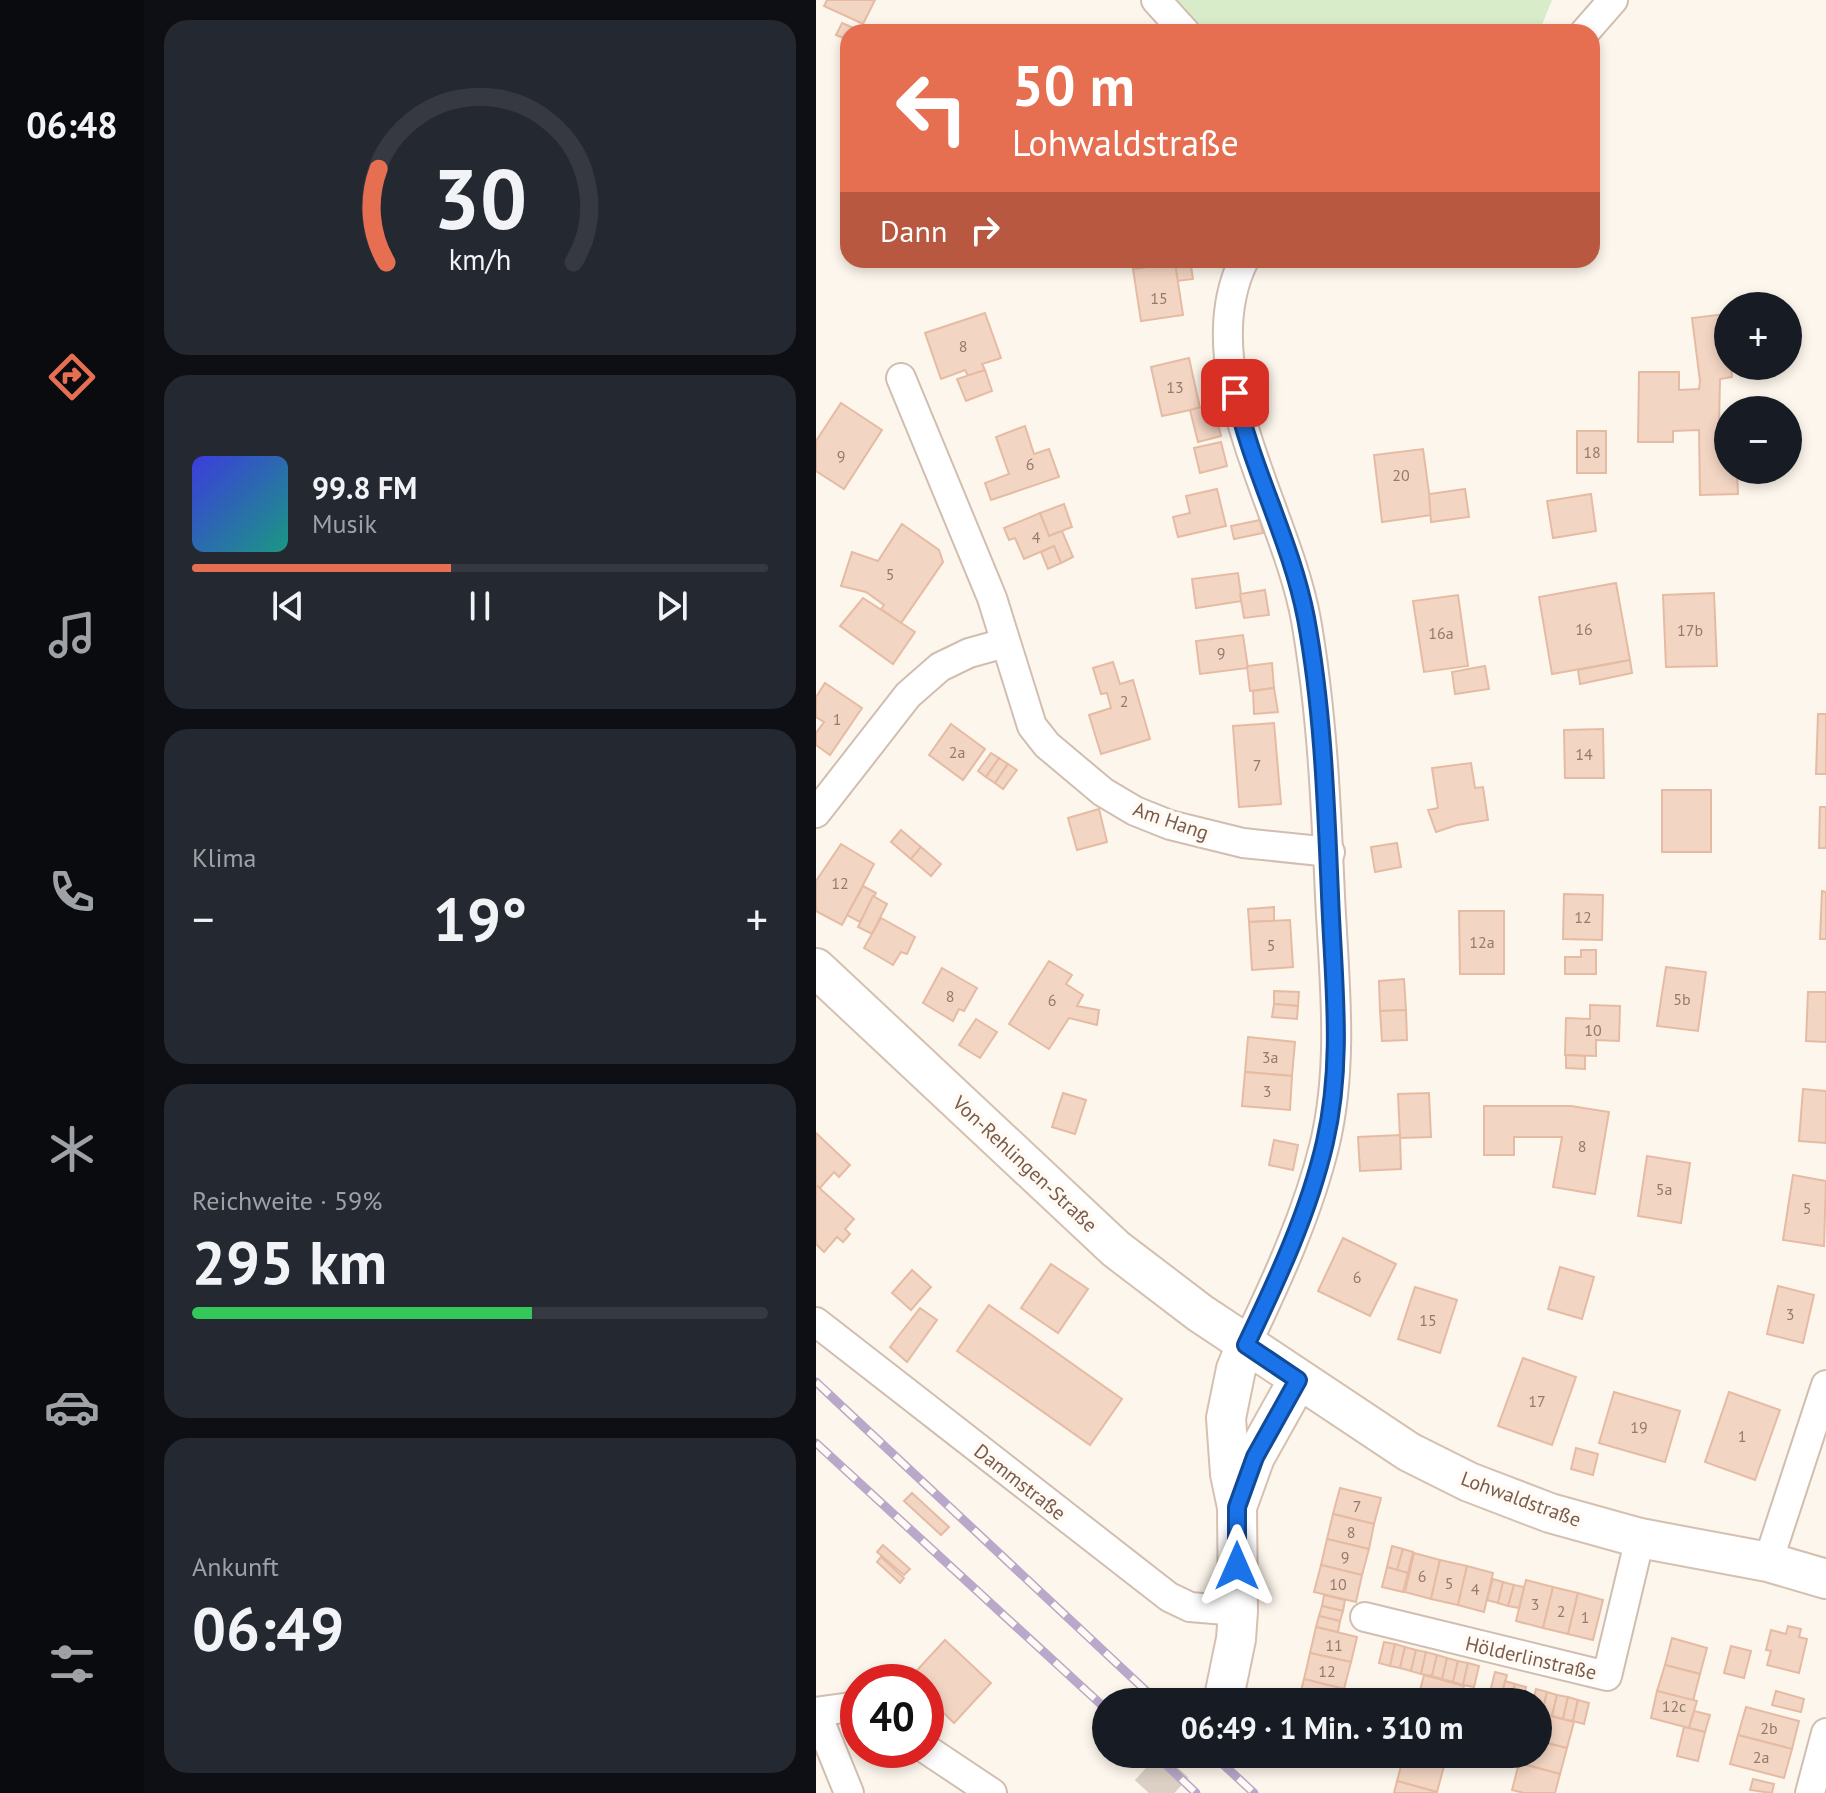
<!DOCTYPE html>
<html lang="de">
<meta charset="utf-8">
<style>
body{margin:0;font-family:"PT Sans",sans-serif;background:#242831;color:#f1f3f6;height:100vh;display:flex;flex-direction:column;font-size:30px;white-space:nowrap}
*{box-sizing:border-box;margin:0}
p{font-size:26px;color:#9ea1a6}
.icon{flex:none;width:44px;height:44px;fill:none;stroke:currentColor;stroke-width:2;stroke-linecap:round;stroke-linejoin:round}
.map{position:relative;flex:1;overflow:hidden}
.panel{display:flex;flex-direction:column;gap:20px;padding:20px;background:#0d0f14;width:672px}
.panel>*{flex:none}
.guide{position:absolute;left:24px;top:24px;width:760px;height:244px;border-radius:24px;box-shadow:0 4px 12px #0003;background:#e76f51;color:#fff;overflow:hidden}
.controls{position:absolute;left:898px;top:292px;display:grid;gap:16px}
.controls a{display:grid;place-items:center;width:88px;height:88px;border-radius:50%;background:#171b24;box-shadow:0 4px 12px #0003;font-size:40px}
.speed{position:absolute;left:24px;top:1664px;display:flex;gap:16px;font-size:40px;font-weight:700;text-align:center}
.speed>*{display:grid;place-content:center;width:104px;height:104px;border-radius:50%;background:#171b24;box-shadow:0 4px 12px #0003;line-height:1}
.speed .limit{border:12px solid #d22;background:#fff;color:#111}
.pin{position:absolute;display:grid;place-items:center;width:68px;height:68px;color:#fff;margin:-34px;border-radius:16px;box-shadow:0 4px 12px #0006}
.me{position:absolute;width:88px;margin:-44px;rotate:0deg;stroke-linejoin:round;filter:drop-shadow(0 0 6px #0008)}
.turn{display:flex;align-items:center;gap:28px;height:168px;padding:0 40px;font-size:36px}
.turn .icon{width:104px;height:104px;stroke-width:2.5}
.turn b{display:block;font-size:56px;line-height:68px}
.then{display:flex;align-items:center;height:76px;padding:0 40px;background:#0003;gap:16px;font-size:30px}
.big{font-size:60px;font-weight:700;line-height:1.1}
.panel .widget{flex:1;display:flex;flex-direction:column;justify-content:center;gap:12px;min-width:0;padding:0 28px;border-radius:24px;background:#242831}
.panel .dial{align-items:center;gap:0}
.dial svg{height:208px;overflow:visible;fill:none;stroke:#363941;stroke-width:7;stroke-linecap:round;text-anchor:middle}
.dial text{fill:#f1f3f6;stroke:none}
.song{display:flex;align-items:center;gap:24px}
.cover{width:96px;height:96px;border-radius:12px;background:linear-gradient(135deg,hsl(240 70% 55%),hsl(170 70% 35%))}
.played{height:8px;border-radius:4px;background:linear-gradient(90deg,#e76f51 45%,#363941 45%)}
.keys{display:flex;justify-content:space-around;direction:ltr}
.heat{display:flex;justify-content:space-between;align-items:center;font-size:44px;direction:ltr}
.charge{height:12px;border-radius:6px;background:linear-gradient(90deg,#34c759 59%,#363941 0)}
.trip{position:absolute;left:276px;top:1688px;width:460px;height:80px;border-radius:40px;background:#171b24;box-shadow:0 4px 12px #0003;font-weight:700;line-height:80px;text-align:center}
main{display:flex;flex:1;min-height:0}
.tabs{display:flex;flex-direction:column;width:144px;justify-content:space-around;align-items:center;background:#090b0e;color:#9ea1a6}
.tabs .icon{width:56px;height:56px}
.tabs .current{color:#e76f51}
.tabs b{font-size:36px;color:#f1f3f6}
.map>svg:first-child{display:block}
.green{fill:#d8ecc9}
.building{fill:#f3d5c3;stroke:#e6bba3;stroke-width:2}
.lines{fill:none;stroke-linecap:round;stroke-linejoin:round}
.secondary-tunnel{stroke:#dcd0c4;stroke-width:38;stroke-dasharray:38 19;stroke-linecap:butt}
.street-casing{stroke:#d1beb0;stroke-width:32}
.secondary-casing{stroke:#d6c0b0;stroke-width:42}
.street{stroke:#fff;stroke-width:28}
.secondary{stroke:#fff;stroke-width:38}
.rail-casing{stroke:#b9a8c9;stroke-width:9}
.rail{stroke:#fffaf3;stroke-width:6;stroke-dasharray:18;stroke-linecap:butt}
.route-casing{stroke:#114b97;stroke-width:20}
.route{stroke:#1a73e8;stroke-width:14}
.labels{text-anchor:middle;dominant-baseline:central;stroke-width:8;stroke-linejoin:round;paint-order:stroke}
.number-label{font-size:16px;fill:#987a6a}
.street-label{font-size:20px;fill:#7a5c4d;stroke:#fffaf3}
</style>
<main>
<nav class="tabs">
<b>06:48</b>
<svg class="icon current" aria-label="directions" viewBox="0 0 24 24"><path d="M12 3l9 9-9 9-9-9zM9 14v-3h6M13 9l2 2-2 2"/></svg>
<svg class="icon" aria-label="music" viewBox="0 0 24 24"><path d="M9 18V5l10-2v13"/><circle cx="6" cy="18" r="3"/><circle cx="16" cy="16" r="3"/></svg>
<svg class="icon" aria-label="phone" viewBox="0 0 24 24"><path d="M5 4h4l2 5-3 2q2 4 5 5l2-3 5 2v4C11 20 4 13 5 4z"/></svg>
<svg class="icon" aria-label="climate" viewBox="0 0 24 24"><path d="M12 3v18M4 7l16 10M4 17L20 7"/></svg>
<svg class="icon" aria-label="car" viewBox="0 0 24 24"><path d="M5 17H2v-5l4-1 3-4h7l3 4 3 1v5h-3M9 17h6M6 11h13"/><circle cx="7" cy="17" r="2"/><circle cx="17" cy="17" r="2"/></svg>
<svg class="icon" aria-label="filters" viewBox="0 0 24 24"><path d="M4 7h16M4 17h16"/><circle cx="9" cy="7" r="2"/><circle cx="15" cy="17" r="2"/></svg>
</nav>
<section class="panel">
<div class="widget dial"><svg viewBox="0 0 100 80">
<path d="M14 69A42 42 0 1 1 86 69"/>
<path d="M14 69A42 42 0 0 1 11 33" stroke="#e76f51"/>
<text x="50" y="56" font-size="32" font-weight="700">30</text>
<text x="50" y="72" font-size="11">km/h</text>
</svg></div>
<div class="widget">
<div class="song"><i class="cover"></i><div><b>99.8 FM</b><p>Musik</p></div></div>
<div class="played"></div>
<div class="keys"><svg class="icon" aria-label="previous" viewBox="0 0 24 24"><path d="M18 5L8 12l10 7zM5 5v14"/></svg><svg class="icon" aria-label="pause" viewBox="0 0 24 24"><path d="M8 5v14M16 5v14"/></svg><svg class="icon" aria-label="next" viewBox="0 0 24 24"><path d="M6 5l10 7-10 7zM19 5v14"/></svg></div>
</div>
<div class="widget"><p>Klima</p>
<div class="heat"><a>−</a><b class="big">19°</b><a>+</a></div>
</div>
<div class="widget"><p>Reichweite · 59%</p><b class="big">295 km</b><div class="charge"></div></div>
<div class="widget"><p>Ankunft</p><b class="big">06:49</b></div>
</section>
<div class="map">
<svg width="1010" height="1793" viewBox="0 0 1010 1793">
<rect width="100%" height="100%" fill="#fdf6ec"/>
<!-- green -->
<path class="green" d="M357,0H736L723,32H382Z"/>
<!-- building -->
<g class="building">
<path d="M11,0H59L47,24L8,6Z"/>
<path d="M26,23L47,32H32V40L20,35Z"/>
<path d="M346,260H374L377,279L361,281L359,263L347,264Z"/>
<path d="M359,263L367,315L325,321L317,269Z"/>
<path d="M169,313L185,358L166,364L169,370L152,376L149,370L125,379L109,333Z"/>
<path d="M909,314L912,366H915L916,377L904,379L903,424H912V470H921L922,494L884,495L883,430L857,431V442H822L823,372H863V390L883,389L884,381L876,318Z"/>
<path d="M373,358L384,408L346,416L335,367Z"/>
<path d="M169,370L176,391L150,401L141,379Z"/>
<path d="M25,403L66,430L28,489L0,471V441Z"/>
<path d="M397,404L405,436L382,442L374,410Z"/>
<path d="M209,426L218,454L233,449L243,477L175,500L169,483L193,474L180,437Z"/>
<rect x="761" y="431" width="29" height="42"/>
<path d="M405,442L411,466L384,473L378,448Z"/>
<path d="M607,449L616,515L566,522L558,455Z"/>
<path d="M401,489L410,526L362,537L357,517L374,513L370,496Z"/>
<path d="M649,489L653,517L615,522L613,494Z"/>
<path d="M775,494L780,531L737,538L731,501Z"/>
<path d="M248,504L256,527L233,536L224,513Z"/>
<path d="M224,513L233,536L246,531L257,557L245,563L238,546L208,559L199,538L193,540L188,528Z"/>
<path d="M444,520L447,533L418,539L415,526Z"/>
<path d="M86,524L123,550L127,562L85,623L65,609L68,605L50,592L25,586L36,552L62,561Z"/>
<path d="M238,546L245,563L232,569L225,552Z"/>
<path d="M422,573L426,601L380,608L376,579Z"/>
<path d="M800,583L814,660L736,674L723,597Z"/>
<path d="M449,590L453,615L428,618L424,594Z"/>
<path d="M898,593L901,666L850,667L847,595Z"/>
<path d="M642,595L652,666L608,672L597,601Z"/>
<path d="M47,598L99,632L77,664L24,626Z"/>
<path d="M427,635L432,668L384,674L380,641Z"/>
<path d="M814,660L816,673L764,684L762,670Z"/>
<path d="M297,662L304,684L317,680L334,739L285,754L273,715L295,708L291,693L285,694L277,668Z"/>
<path d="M456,663L458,688L434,691L431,666Z"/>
<path d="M669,666L673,689L639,694L636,672Z"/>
<path d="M9,683L46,708L14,755L0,745V733L8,722L0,717V697Z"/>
<path d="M458,688L462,712L438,714L437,691Z"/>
<path d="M1002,714H1010V774H1000Z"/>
<path d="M458,723L465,804L423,807L417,726Z"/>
<path d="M135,724L169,749L147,780L113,755Z"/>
<path d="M787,729L788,778H749L748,730Z"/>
<path d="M175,753L183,758L170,777L162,771Z"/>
<path d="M183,758L192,764L179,783L170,777Z"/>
<path d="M655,763L659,788L667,787L672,820L641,825L620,832L612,810L622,808L616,768Z"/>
<path d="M192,764L201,770L187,789L179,783Z"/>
<rect x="846" y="790" width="49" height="62"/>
<path d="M1004,807H1010V848H1003Z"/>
<path d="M283,809L291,842L261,850L252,818Z"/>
<path d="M85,830L105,847L95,859L75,842Z"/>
<path d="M581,843L585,867L559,872L555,847Z"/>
<path d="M25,844L58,864L26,925L0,911V881Z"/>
<path d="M105,847L125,864L115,876L95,859Z"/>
<path d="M47,886L60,893L44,922L31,915Z"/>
<path d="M1006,891L1010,892V939H1004Z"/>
<path d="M748,894L787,895L786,940L747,939Z"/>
<path d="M57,896L71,904L56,934L42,927Z"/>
<path d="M458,907V921L433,922L432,909Z"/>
<path d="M643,911H688V974H644Z"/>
<path d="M65,918L99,937L91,954L85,952L77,965L48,948Z"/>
<path d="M474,920L477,967L436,970L433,922Z"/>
<path d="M765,950H780V974H749V957H765Z"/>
<path d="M233,961L256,975L250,984L267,995L261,1006L283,1010L281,1025L253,1018L233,1049L193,1024Z"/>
<path d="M850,967L890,972L882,1031L841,1026Z"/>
<path d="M126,968L161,988L148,1011L143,1009L137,1021L107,1003Z"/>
<path d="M588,979L590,1010L564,1011L563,981Z"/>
<path d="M458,991L483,992L482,1006L458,1004Z"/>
<path d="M992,992H1010V1042L990,1041Z"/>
<path d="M458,1004L482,1006L481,1019L456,1017Z"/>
<path d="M774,1005L804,1006L803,1041L780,1040V1056L749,1055L750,1018L774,1019Z"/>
<path d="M590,1010L591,1040L566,1041L564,1011Z"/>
<path d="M160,1019L181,1032L164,1058L143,1045Z"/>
<path d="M432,1037L479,1042L476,1076L429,1072Z"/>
<path d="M750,1055L769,1056V1069L750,1068Z"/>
<path d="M429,1072L476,1076L474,1110L426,1106Z"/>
<path d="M987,1089L1010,1091V1143L983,1141Z"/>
<path d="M247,1093L270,1100L259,1134L236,1127Z"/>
<path d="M613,1093L615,1137L584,1138L582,1094Z"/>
<path d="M668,1106H755L793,1112L779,1194L737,1187L746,1137H698V1155H668Z"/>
<path d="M0,1133L34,1165L23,1177L18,1172L4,1188L0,1185Z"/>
<path d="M584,1135L585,1169L544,1171L542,1137Z"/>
<path d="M458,1140L482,1145L477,1170L453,1165Z"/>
<path d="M831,1156L874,1163L865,1223L822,1216Z"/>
<path d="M977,1175L1010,1181L1008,1246L967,1240Z"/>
<path d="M0,1185L38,1219L29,1229L34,1234L27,1242L21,1237L8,1252L0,1244Z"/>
<path d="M527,1238L580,1264L554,1316L502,1291Z"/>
<path d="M235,1264L272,1289L242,1333L205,1308Z"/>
<path d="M744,1267L778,1277L766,1319L732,1309Z"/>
<path d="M96,1270L115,1287L95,1310L76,1293Z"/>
<path d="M962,1286L998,1295L987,1343L951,1334Z"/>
<path d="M599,1287L641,1300L624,1353L582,1339Z"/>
<path d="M173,1305L306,1399L274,1445L141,1351Z"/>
<path d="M104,1308L121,1320L91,1362L74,1347Z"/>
<path d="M707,1358L760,1377L736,1445L682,1426Z"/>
<path d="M798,1392L864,1411L849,1462L783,1443Z"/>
<path d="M913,1392L964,1410L939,1480L889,1462Z"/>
<path d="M760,1448L782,1454L777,1475L755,1469Z"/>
<path d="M524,1488L565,1498L558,1524L517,1514Z"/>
<path d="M96,1493L133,1527L125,1535L88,1501Z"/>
<path d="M517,1514L558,1524L553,1549L511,1539Z"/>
<path d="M511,1539L553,1549L546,1575L505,1565Z"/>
<path d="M67,1545L94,1569L88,1575L61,1552Z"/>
<path d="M576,1546L587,1549L581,1570L571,1567Z"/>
<path d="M587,1549L597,1552L592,1573L581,1570Z"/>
<path d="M598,1553L624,1560L615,1599L589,1592Z"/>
<path d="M65,1557L88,1578L84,1583L61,1562Z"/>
<path d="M624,1560L651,1566L642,1605L615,1599Z"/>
<path d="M505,1565L546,1575L540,1602L498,1592Z"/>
<path d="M651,1566L677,1573L668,1612L642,1605Z"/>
<path d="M571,1567L592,1573L587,1592L566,1587Z"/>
<path d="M677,1579L687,1582L682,1603L671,1600Z"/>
<path d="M710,1580L737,1587L727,1628L700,1621Z"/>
<path d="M687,1582L698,1585L692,1606L682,1603Z"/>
<path d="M698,1585L708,1587L703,1608L692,1606Z"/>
<path d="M737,1587L762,1593L752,1634L727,1628Z"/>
<path d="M762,1593L787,1600L777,1640L752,1634Z"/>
<path d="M508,1595L529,1600L527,1611L506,1606Z"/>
<path d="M506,1606L527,1611L524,1621L503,1616Z"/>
<path d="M503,1616L524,1621L522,1632L500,1627Z"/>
<path d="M972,1626L985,1629L983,1637L991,1639L983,1673L951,1665L955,1651L950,1650L955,1630L970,1634Z"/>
<path d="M500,1627L541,1637L535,1662L494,1653Z"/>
<path d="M856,1638L891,1648L884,1674L849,1665Z"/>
<path d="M129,1640L175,1683L138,1723L110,1696V1682L92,1680Z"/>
<path d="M568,1642L579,1644L574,1666L563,1663Z"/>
<path d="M579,1644L589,1647L584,1668L574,1666Z"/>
<path d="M915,1646L935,1651L928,1678L908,1673Z"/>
<path d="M589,1647L600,1650L595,1671L584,1668Z"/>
<path d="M600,1650L610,1652L605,1674L595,1671Z"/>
<path d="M610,1652L621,1655L616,1676L605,1674Z"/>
<path d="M494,1653L535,1662L528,1689L488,1679Z"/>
<path d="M621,1655L631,1658L626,1679L616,1676Z"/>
<path d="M631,1658L642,1661L637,1682L626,1679Z"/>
<path d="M642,1661L652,1663L647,1685L637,1682Z"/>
<path d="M652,1663L663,1666L658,1687L647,1685Z"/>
<path d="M849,1665L884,1674L877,1701L841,1691Z"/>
<path d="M679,1672L691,1675L684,1702L672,1700Z"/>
<path d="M608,1675L648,1686L644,1702H601Z"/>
<path d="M488,1679L528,1689L525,1702H482Z"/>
<path d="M689,1681L699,1684L695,1702H684Z"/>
<path d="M699,1684L710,1687L706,1702H695Z"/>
<path d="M720,1689L731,1692L726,1713L722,1712V1702H717Z"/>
<path d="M841,1691L881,1701L873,1728L835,1718Z"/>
<path d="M960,1691L988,1699L985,1712L956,1705Z"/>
<path d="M731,1692L741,1695L736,1716L726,1713Z"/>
<path d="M741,1695L752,1697L747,1719L736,1716Z"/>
<path d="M752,1697L762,1700L757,1721L747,1719Z"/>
<path d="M762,1700L773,1703L768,1724L757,1721Z"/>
<path d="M930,1707L983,1721L976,1749L922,1735Z"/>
<path d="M878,1711L894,1715L889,1732L873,1728Z"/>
<path d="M722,1713L758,1722L751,1748L722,1741Z"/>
<path d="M868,1727L889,1732L882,1761L861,1756Z"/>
<path d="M922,1735L976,1749L968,1778L914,1764Z"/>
<path d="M722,1741L751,1748L744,1774L703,1763L705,1754H722Z"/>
<path d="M588,1754H631L628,1766Z"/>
<path d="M588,1755L628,1766L621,1792L581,1781Z"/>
<path d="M703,1763L744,1774L739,1793H708L696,1790Z"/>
<path d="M937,1779L958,1784L956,1793L934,1790Z"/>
<path d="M581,1781L621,1792V1793H578Z"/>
</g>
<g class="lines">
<!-- secondary-tunnel -->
<path class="secondary-tunnel" d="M333,1793L368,1754"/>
<!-- street casing -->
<g class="street-casing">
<g id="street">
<path d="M340,0L369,32"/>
<path d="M769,32L797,0"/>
<path d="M428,260C374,369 470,509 490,620C506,712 510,803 514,896C518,979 528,1061 509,1143C492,1213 461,1280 430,1345"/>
<path d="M85,378L176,598L216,726L231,745L287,792L319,811L354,825L427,843L514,852"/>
<path d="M0,813L92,695L124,667L153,653L189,643"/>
<path d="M0,1322L353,1597L374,1607L422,1611"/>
<path d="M952,1562L1010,1385"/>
<path d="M549,1617L791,1676L824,1538"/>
<path d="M0,1712L33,1793"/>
<path d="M0,1712L35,1707L42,1709"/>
<path d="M110,1749L176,1793"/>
<path d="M994,1793L1010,1733"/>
</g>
</g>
<!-- secondary casing -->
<g class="secondary-casing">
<g id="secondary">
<path d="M0,968L300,1249L384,1313L593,1452L653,1482L734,1513L824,1538L952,1562L1010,1579"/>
<path d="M421,1507L439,1457L482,1380"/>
<path d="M407,1702L420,1639L422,1611L421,1507L414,1474L410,1418L420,1369L430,1345"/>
</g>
</g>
<!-- street -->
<use href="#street" class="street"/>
<!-- secondary -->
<use href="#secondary" class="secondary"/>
<!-- rail casing -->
<g class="rail-casing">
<g id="rail">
<path d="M0,1382L342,1702"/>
<path d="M0,1443L290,1709"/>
<path d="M339,1754L380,1793"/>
<path d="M396,1754L438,1793"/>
</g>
</g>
<!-- rail -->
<use href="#rail" class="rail"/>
</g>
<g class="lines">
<!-- route casing -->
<g class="route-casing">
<path id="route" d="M419,393C436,470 475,541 490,618C507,710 510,803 514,895C517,978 528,1060 509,1142C493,1212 461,1280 430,1345L482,1380L439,1457L421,1507V1566"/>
</g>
<!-- route -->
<use href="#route" class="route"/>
</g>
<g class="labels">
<!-- number labels -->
<g class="number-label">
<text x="343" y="298">15</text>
<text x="147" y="346">8</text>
<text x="359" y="387">13</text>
<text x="776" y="452">18</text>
<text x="25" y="456">9</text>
<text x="214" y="464">6</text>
<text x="585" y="475">20</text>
<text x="220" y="537">4</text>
<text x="74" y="574">5</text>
<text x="768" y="629">16</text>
<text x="874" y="630">17b</text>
<text x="625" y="633">16a</text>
<text x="405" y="653">9</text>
<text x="308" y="701">2</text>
<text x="21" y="719">1</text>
<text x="141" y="752">2a</text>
<text x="768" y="754">14</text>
<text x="441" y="765">7</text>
<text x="24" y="883">12</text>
<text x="767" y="917">12</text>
<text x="666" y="942">12a</text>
<text x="455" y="945">5</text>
<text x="134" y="996">8</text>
<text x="866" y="999">5b</text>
<text x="236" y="1000">6</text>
<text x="777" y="1030">10</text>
<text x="454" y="1057">3a</text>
<text x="451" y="1091">3</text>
<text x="766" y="1146">8</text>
<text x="848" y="1189">5a</text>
<text x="991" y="1208">5</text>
<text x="541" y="1277">6</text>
<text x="974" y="1314">3</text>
<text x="612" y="1320">15</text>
<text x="721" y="1401">17</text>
<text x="823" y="1427">19</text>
<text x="926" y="1436">1</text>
<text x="541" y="1506">7</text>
<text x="535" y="1532">8</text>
<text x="529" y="1557">9</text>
<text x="606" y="1576">6</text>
<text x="633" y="1583">5</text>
<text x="522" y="1584">10</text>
<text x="659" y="1589">4</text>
<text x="719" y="1604">3</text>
<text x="745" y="1611">2</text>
<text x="769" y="1617">1</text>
<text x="518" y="1645">11</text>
<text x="511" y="1671">12</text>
<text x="858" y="1706">12c</text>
<text x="953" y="1728">2b</text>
<text x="945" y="1757">2a</text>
</g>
<!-- street labels -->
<g class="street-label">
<text transform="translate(355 821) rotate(19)">Am Hang</text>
<text transform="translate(209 1164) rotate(43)">Von-Rehlingen-Straße</text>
<text transform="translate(204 1482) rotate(38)">Dammstraße</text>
<text transform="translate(705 1499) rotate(20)">Lohwaldstraße</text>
<text transform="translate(715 1658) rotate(13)">Hölderlinstraße</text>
</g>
</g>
</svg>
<div class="controls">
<a>+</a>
<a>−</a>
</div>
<div class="speed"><div class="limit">40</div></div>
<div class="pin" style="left:419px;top:393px;background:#d93025"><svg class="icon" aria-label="arrive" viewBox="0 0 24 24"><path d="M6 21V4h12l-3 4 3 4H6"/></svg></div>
<svg class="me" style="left:421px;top:1566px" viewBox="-20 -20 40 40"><path d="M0-17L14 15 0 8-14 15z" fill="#1a73e8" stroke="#fff" stroke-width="4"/></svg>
<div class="trip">06:49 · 1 Min. · 310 m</div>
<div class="guide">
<div class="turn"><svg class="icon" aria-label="left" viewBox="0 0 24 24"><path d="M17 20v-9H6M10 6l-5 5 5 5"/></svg><div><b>50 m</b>Lohwaldstraße</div></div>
<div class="then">Dann<svg class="icon" aria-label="right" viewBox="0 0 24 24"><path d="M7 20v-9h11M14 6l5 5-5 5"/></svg></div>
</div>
</div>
</main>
